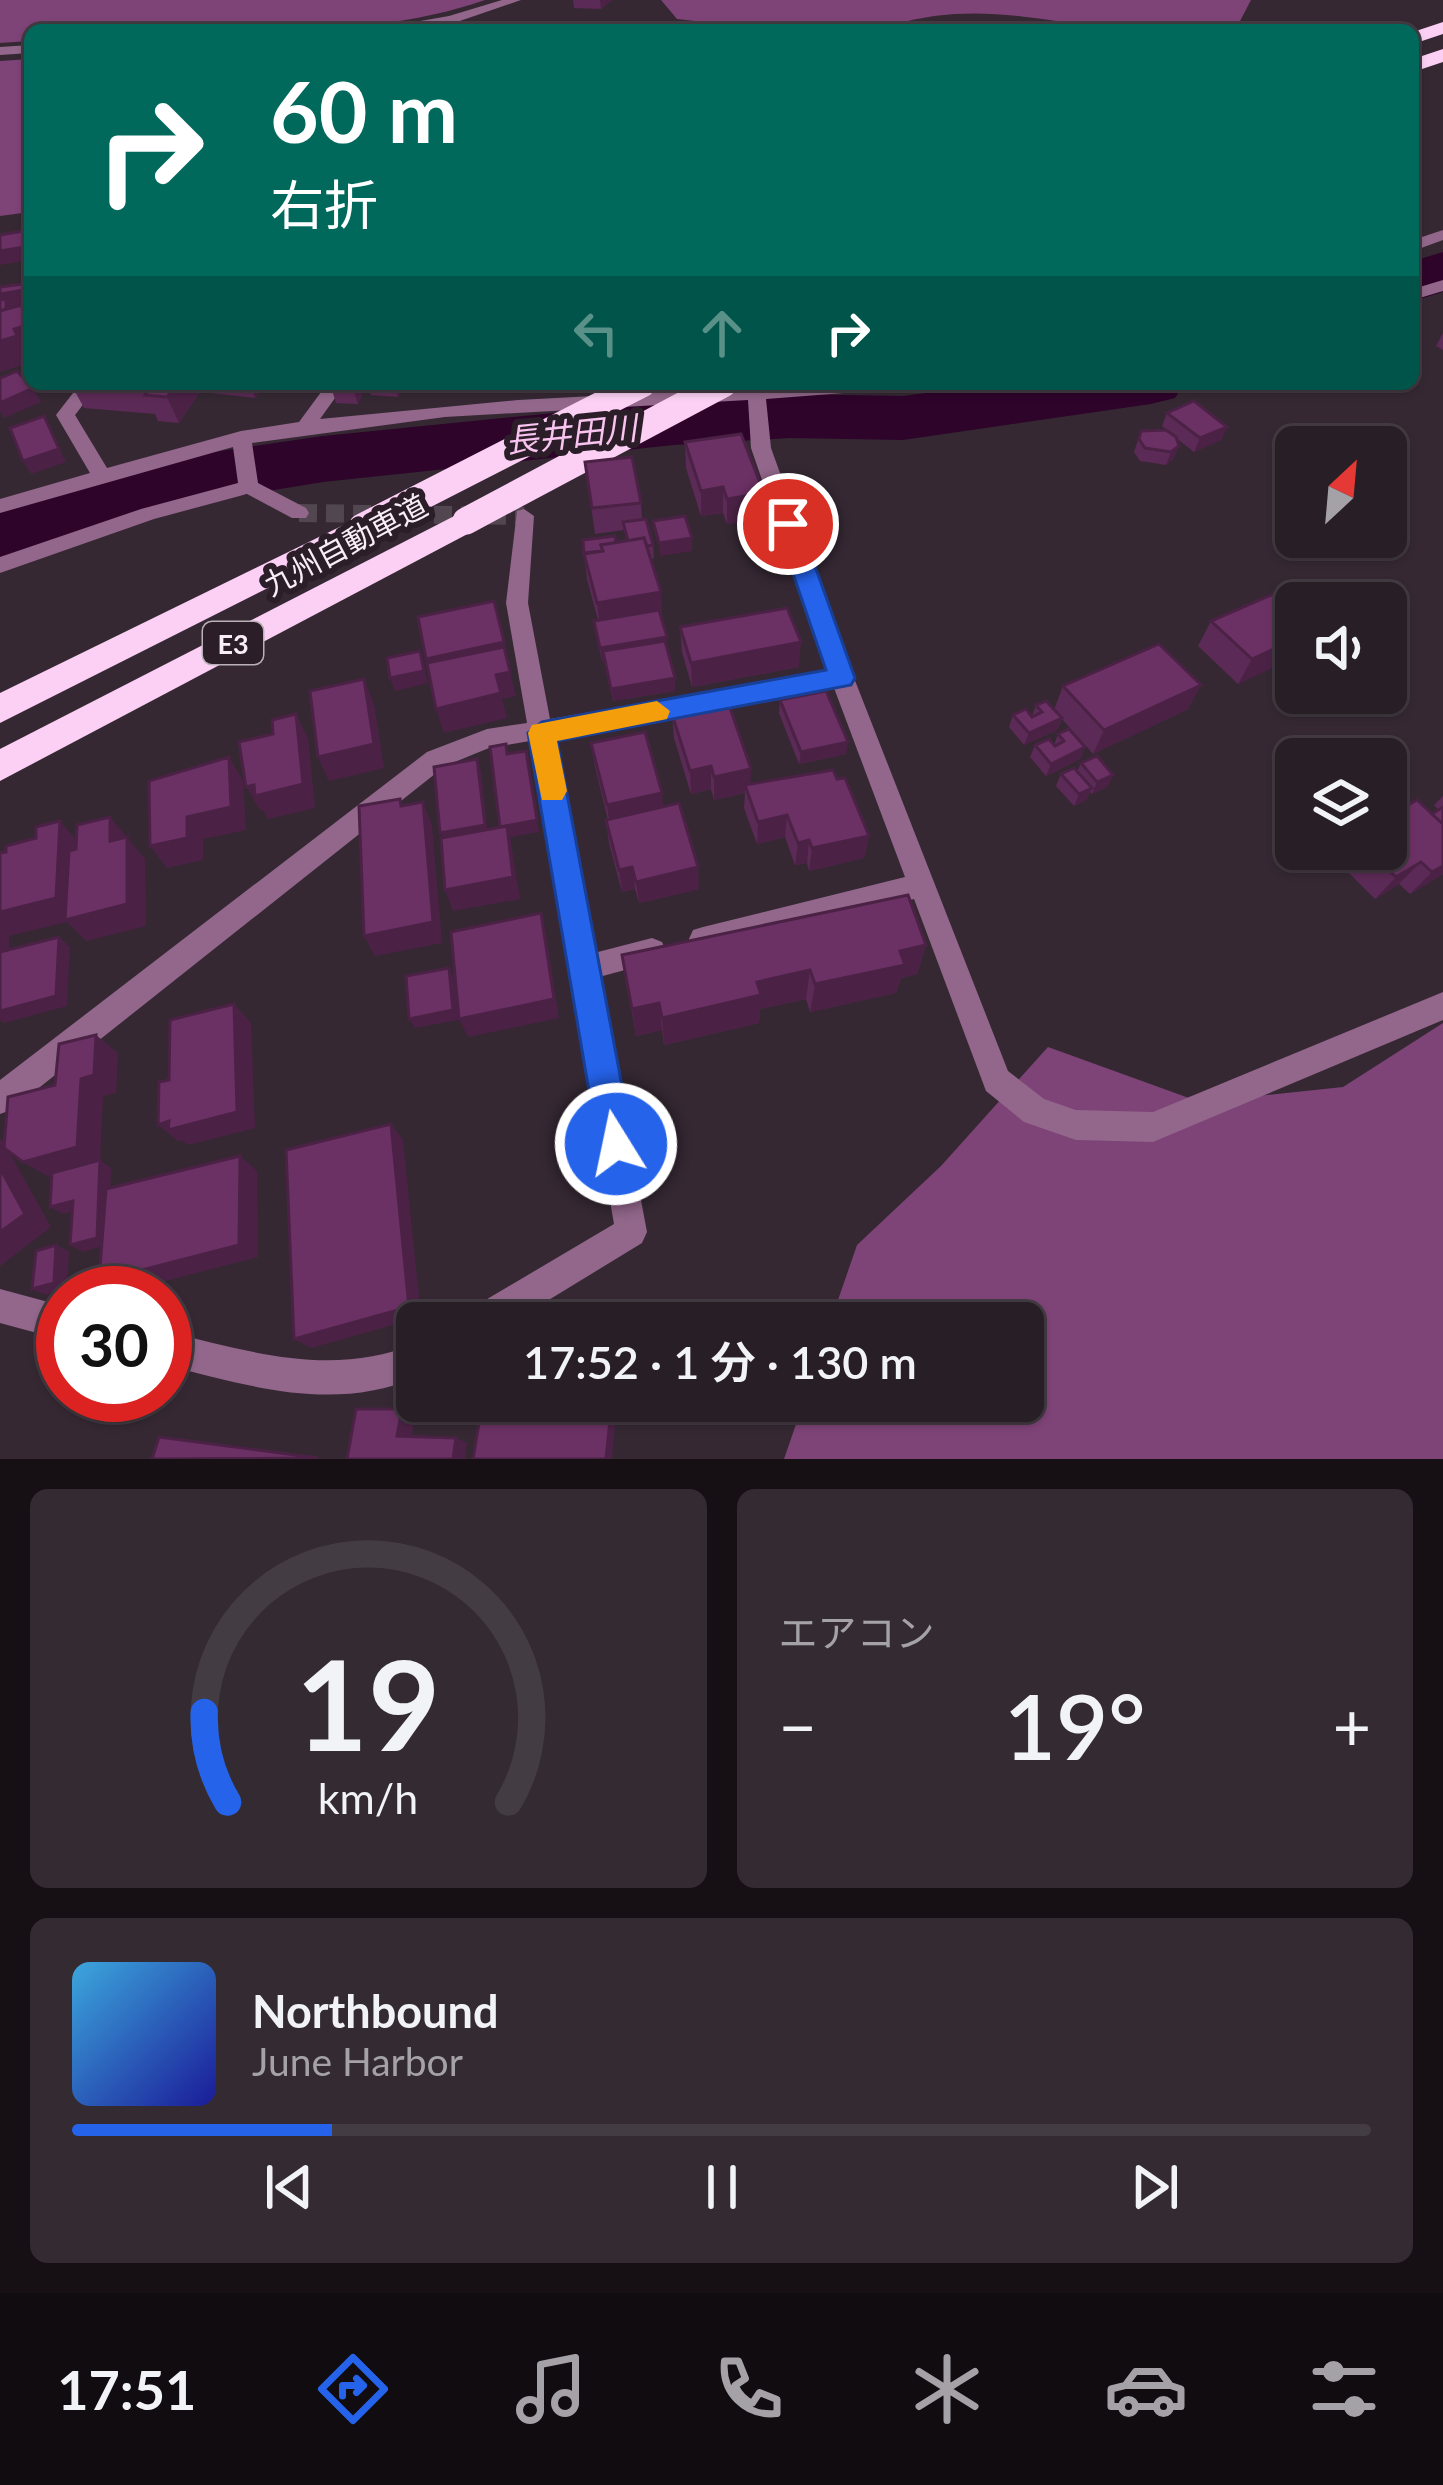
<!DOCTYPE html>
<html lang="ja">
<meta charset="utf-8">
<style>
body{margin:0;font-family:Lato,"Noto Sans JP",sans-serif;background:#342b32;color:#f1f3f6;height:100vh;display:flex;flex-direction:column;font-size:45px;white-space:nowrap}
*{box-sizing:border-box;margin:0}
p{font-size:39px;color:#a5a2a7}
.icon{flex:none;width:66px;height:66px;fill:none;stroke:currentColor;stroke-width:2;stroke-linecap:round;stroke-linejoin:round}
.map{position:relative;height:1459px;overflow:hidden}
.side{display:flex;flex-direction:column;gap:30px;padding:30px;background:#161015;flex:1}
.side>*{flex:none}
.banner{position:absolute;left:24px;top:24px;width:1395px;height:366px;border-radius:18px;box-shadow:0 3px 9px #0004,0 0 0 3px #443c43;background:#00695c;color:#fff;overflow:hidden}
.needle{width:78px;rotate:26deg}
.fabs{position:absolute;left:1275px;top:426px;display:grid;gap:24px}
.fabs a{display:grid;place-items:center;width:132px;height:132px;border-radius:18px;background:#281e26;box-shadow:0 3px 9px #0004,0 0 0 3px #443c43;font-size:60px}
.speed{position:absolute;left:36px;top:1266px;display:flex;gap:24px;font-size:60px;font-weight:700;text-align:center}
.speed>*{display:grid;place-content:center;width:156px;height:156px;border-radius:50%;background:#281e26;box-shadow:0 3px 9px #0004,0 0 0 3px #443c43;line-height:1}
.speed .limit{border:18px solid #d22;background:#fff;color:#111}
.pin{position:absolute;display:grid;place-items:center;width:102px;height:102px;color:#fff;margin:-51px;border:6px solid #fff;border-radius:50%;box-shadow:0 3px 12px #0007}
.me{position:absolute;width:132px;margin:-66px;rotate:350deg;stroke-linejoin:round;filter:drop-shadow(0 0 9px #0008)}
.turn{display:flex;align-items:center;gap:42px;height:252px;padding:0 48px;font-size:54px}
.turn .icon{width:156px;height:156px;stroke-width:2.5}
.turn b{display:block;font-size:84px;line-height:102px}
.lanes{display:flex;align-items:center;height:114px;padding:0 48px;background:#0003;justify-content:center;gap:60px;direction:ltr}
.lanes .off{opacity:.35}
.big{font-size:90px;font-weight:600;line-height:1.1}
.side .widget{flex:1;display:flex;flex-direction:column;justify-content:center;gap:18px;min-width:0;padding:0 42px;border-radius:18px;background:#342b32}
.side .dial{align-items:center;gap:0}
.dial svg{height:312px;overflow:visible;fill:none;stroke:#443c43;stroke-width:7;stroke-linecap:round;text-anchor:middle}
.dial text{fill:#f1f3f6;stroke:none}
.song{display:flex;align-items:center;gap:36px}
.cover{width:144px;height:144px;border-radius:18px;background:linear-gradient(135deg,hsl(200 70% 55%),hsl(240 70% 35%))}
.played{height:12px;border-radius:6px;background:linear-gradient(90deg,#2563eb 20%,#443c43 20%)}
.keys{display:flex;justify-content:space-around;direction:ltr}
.heat{display:flex;justify-content:space-between;align-items:center;font-size:66px;direction:ltr}
.side .tiles{flex:1;display:grid;gap:30px;grid-template-columns:1fr 1fr}
.widget:last-child{grid-column:span 2}
.trip{position:absolute;left:396px;top:1302px;width:648px;height:120px;border-radius:18px;background:#281e26;box-shadow:0 3px 9px #0004,0 0 0 3px #443c43;font-weight:600;line-height:120px;text-align:center}
.dock{display:flex;height:192px;justify-content:space-around;align-items:center;background:#100c0f;color:#a5a2a7}
.dock .icon{width:84px;height:84px}
.dock .current{color:#2563eb}
.dock b{font-size:54px;color:#f1f3f6}
.map>svg:first-child{display:block}
.forest{fill:#7e4377}
.lines{fill:none;stroke-linecap:round;stroke-linejoin:round}
.river{fill:#2e042b;fill-rule:evenodd}
.minor-tunnel{stroke:#524650;stroke-width:18;stroke-dasharray:18 9;stroke-linecap:butt}
.minor{fill:#92678b;fill-rule:evenodd}
.tertiary{fill:#92678b;fill-rule:evenodd}
.motorway{fill:#fbd0f4;fill-rule:evenodd}
.motorway-bridge{stroke:#fbd0f4;stroke-width:27}
.wall{fill:#5c2a56}
.shaded-wall{fill:#4b2246}
.building{fill:#6b3164;stroke:#4b2246;stroke-width:3}
.route{fill:#2563eb;stroke:#184099;stroke-width:3}
.slow{fill:#f59e0b}
.labels{text-anchor:middle;dominant-baseline:central;stroke-width:12;stroke-linejoin:round;paint-order:stroke}
.shield{fill:#2b1e29;stroke:#bab0b8;stroke-width:3}
.shield-label{font-size:27px;font-weight:bold;fill:#f8eef6}
.street-label{font-size:30px;fill:#f8eef6;stroke:#2b1e29}
.water-label{font-size:33px;font-style:italic;fill:#f9c4f0;stroke:#2b1e29}
</style>
<div class="map">
<svg width="1443" height="1459" viewBox="0 0 1443 1459">
<rect width="100%" height="100%" fill="#352833"/>
<!-- forest -->
<g class="forest">
<path d="M0,0H485C354,46 169,30 30,30V41L0,43Z"/>
<path d="M661,0H1251L1239,23L1227,30C1191,30 1150,35 1115,30C1040,19 968,2 894,25L897,30H721V24L677,19Z"/>
<path d="M30,59V212L0,216V61Z"/>
<path d="M1443,1023V1459H784L804,1401H1023V1323H830L857,1245L941,1166L1048,1047L1200,1102L1343,1087Z"/>
</g>
<g class="lines">
<!-- river -->
<g class="river">
<path d="M1443,252V292L1413,301V261Z"/>
<path d="M996,384H1184L1175,398L1151,404L903,440L789,438L674,445L323,482L188,504L0,565V512L179,457L323,436L674,401L789,394L903,396Z"/>
</g>
<!-- minor-tunnel -->
<path class="minor-tunnel" d="M299,513L524,516"/>
<!-- minor -->
<g class="minor">
<path d="M1443,230V240L1413,251V240Z"/>
<path d="M1443,280V291L1413,300V289Z"/>
<path d="M80,384H99L75,415L107,468L241,431L299,422L327,384H345L320,419L518,400L819,384H892L883,390L766,399L771,448L854,678L1008,1071L1044,1099L1076,1110L1153,1112L1443,992V1020L1153,1142L1076,1140L1024,1122L986,1091L914,899L703,951L693,948L689,939L693,930L703,927L905,877L834,688L553,737L594,953L652,938L662,942L666,951L662,960L599,977L647,1232L642,1243L511,1323H462L467,1311L614,1224L530,741L489,748L445,766L11,1110L0,1114V1080L427,752L487,729L527,723L506,603L517,511L524,509L534,516L528,603L550,719L828,671L751,448L748,400L445,417L252,443L258,483L306,508L309,513L306,518H292L247,494L154,519L0,573V557L141,509L238,483L233,447L0,513V499L90,473L56,415Z"/>
<path d="M0,1289L63,1306V1340L0,1323Z"/>
<path d="M165,1331C250,1352 333,1378 417,1343V1377C333,1413 249,1386 165,1365Z"/>
</g>
<!-- tertiary -->
<g class="tertiary">
<path d="M502,0H521L451,24L368,30L449,16Z"/>
<path d="M30,45V53L0,55V47Z"/>
</g>
<!-- motorway -->
<g class="motorway">
<path d="M1443,22V34L1413,44V32Z"/>
<path d="M1443,49V62L1413,72V59Z"/>
<path d="M466,510L477,513L481,521L477,529L0,781V749Z"/>
<path d="M362,516L373,519L378,527L373,535L0,723V693Z"/>
</g>
<!-- motorway-bridge -->
<g class="motorway-bridge">
<path d="M466,521L723,384"/>
<path d="M362,527L642,384"/>
</g>
</g>
<!-- wall -->
<g class="wall">
<path d="M573,0H612L601,9L574,8Z"/>
<path d="M1443,333V350L1436,346Z"/>
<path d="M71,384H205L179,423L158,421L155,414L84,408Z"/>
<path d="M207,384H264L255,398L211,393Z"/>
<path d="M335,384H367L358,404L336,403L332,390Z"/>
<path d="M368,384H404L398,397L371,395Z"/>
<path d="M410,384H454L452,389L411,387Z"/>
<path d="M1167,413L1227,427L1221,440L1194,452L1176,438L1179,446L1173,459L1166,465L1140,461L1134,452L1141,431L1170,432L1162,426Z"/>
<path d="M685,442L764,493L763,519L727,524L723,513L701,516L686,468Z"/>
<path d="M585,462L641,503L642,520L653,545L654,558L651,559L667,649L675,678V691L613,701L604,661H602L596,634L594,621L598,620L587,579L584,553L626,541L624,530L595,534Z"/>
<path d="M1322,603L1238,684L1198,646L1211,621Z"/>
<path d="M680,627L799,667L692,687L682,652Z"/>
<path d="M1063,686L1188,709L1093,754L1062,719L1057,730L1024,745L1009,727L1013,715L1032,716L1036,705L1054,710Z"/>
<path d="M780,700L846,754L799,764L779,713Z"/>
<path d="M672,714L751,784L869,836L864,858L809,871L807,863L795,865L785,837L757,844L744,808L745,793L714,800L711,789L691,794L674,738Z"/>
<path d="M1058,734L1085,747L1080,759L1046,776L1030,757L1035,745H1054Z"/>
<path d="M591,743L663,807L699,889L639,903L635,889L622,892L609,843L606,820H608L595,767Z"/>
<path d="M1081,763L1113,775L1107,787L1092,794L1090,792L1086,800L1074,806L1056,786L1061,774L1077,772Z"/>
<path d="M1443,796V874L1410,894L1399,884L1375,899L1344,868L1360,849H1386V817L1432,814L1439,810L1434,805Z"/>
<path d="M926,945L917,974L901,978L896,993L810,1012L806,999L760,1009L759,1023L664,1045L662,1030L636,1036L622,955Z"/>
</g>
<!-- shaded-wall -->
<g class="shaded-wall">
<path d="M600,0H612L601,9Z"/>
<path d="M23,231L30,244V260L0,265V251L23,236Z"/>
<path d="M30,289V303L10,307L13,312L0,308V294Z"/>
<path d="M21,305L30,322V363L0,372V341L14,329Z"/>
<path d="M176,384H205L179,423L167,397Z"/>
<path d="M250,384H264L255,398Z"/>
<path d="M357,384H367L358,404L354,391Z"/>
<path d="M395,384H404L398,397Z"/>
<path d="M33,388L41,402L4,418L0,411V403Z"/>
<path d="M44,416L66,462L31,474L23,461Z"/>
<path d="M1227,427L1221,440L1194,452L1200,438Z"/>
<path d="M1179,446L1173,459L1166,465L1171,452Z"/>
<path d="M723,487V513L701,516V491Z"/>
<path d="M764,493L763,519L727,524V499Z"/>
<path d="M692,538V551L660,556L659,543Z"/>
<path d="M661,592L662,617L600,628L597,603Z"/>
<path d="M667,637V650L602,661L600,648Z"/>
<path d="M1296,639V657L1238,684L1252,659Z"/>
<path d="M504,642L510,666L434,683L426,659Z"/>
<path d="M801,642L799,667L692,687L691,663Z"/>
<path d="M420,651L428,683L395,691L390,678Z"/>
<path d="M510,672L516,696L502,699L507,718L444,733L436,709L496,675Z"/>
<path d="M675,678V691L613,701L611,689Z"/>
<path d="M364,679L374,704L384,768L329,781L318,757Z"/>
<path d="M1201,685L1188,709L1093,754L1104,730Z"/>
<path d="M296,714L308,738L315,808L268,819L263,810H260L246,787Z"/>
<path d="M1062,718L1057,730L1024,745L1029,733Z"/>
<path d="M848,742L846,754L799,764L801,752Z"/>
<path d="M1085,747L1080,759L1046,776L1051,764Z"/>
<path d="M526,751L539,832L510,837L520,899L453,911L445,890L500,827Z"/>
<path d="M229,757L243,781L246,830L203,839V860L167,868L150,846L187,817Z"/>
<path d="M477,759L481,771L488,836L444,844L440,833Z"/>
<path d="M711,766V789L691,794L690,771Z"/>
<path d="M751,769L750,792L745,785V793L714,800V777Z"/>
<path d="M1113,775L1107,787L1092,794L1097,782Z"/>
<path d="M1092,788L1086,800L1074,806L1079,794Z"/>
<path d="M662,793L664,816L610,828L607,805Z"/>
<path d="M423,802L432,825L442,943L375,956L364,936Z"/>
<path d="M787,815L785,837L757,844L758,822Z"/>
<path d="M110,817L145,859L146,926L86,941L67,922L9,936V951L0,953V912L60,821L80,844L110,841Z"/>
<path d="M869,836L864,858L809,871L812,848Z"/>
<path d="M809,840L807,863L795,865L798,843Z"/>
<path d="M1421,862L1399,884L1375,899L1396,877Z"/>
<path d="M1443,866V874L1410,894L1432,872Z"/>
<path d="M632,867L635,889L622,892L619,870Z"/>
<path d="M698,867L699,889L639,903L636,882Z"/>
<path d="M541,913L546,934L559,1018L468,1037L459,1019Z"/>
<path d="M59,937L70,947L67,1006L4,1023L0,1020V1011Z"/>
<path d="M926,945L917,974L901,978L896,993L810,1012L815,984L900,951Z"/>
<path d="M449,968L454,978L458,1020L415,1028L409,1019Z"/>
<path d="M810,970L806,999L760,1009L759,1023L664,1045L662,1018L757,982Z"/>
<path d="M659,1003L662,1030L636,1036L632,1009Z"/>
<path d="M234,1004L251,1023L255,1128L188,1145L181,1140L178,1141L158,1125Z"/>
<path d="M96,1035L118,1053L116,1093L103,1096L100,1160L111,1168L109,1244L83,1252L70,1245L100,1163L49,1177L23,1162L81,1079Z"/>
<path d="M391,1124L403,1140L421,1317L311,1348L294,1339Z"/>
<path d="M0,1139L3,1141L51,1227L0,1266Z"/>
<path d="M240,1156L257,1171L258,1257L123,1292L99,1281Z"/>
<path d="M73,1201L85,1208L63,1214L50,1207Z"/>
<path d="M56,1245L69,1251L67,1289L46,1295L32,1289Z"/>
<path d="M612,1401H617L612,1459H606Z"/>
<path d="M402,1409L415,1416L411,1442L397,1436Z"/>
<path d="M456,1438L467,1443L465,1459H453Z"/>
</g>
<!-- building -->
<g class="building">
<path d="M23,231V236L30,235V246L0,251V235Z"/>
<path d="M30,283V289L0,294V287Z"/>
<path d="M6,299V309L0,311V300Z"/>
<path d="M21,305L29,325L14,329L17,336L0,341V311Z"/>
<path d="M17,371L33,388L0,403V378Z"/>
<path d="M97,384H176L167,397L145,395L150,388Z"/>
<path d="M335,384H357L354,391L332,390Z"/>
<path d="M1194,401L1227,427L1200,438L1167,413Z"/>
<path d="M44,416L59,449L23,461L10,428Z"/>
<path d="M1166,430L1176,437L1179,446L1171,452L1145,448L1139,439L1141,431Z"/>
<path d="M741,434L764,493L727,499L723,487L701,491L685,442Z"/>
<path d="M632,457L641,503L592,508L585,462Z"/>
<path d="M685,516L692,538L659,543L653,521Z"/>
<path d="M646,519L653,545L647,546L644,538L628,541L623,522Z"/>
<path d="M615,536L616,543L601,545L603,551L584,553L583,540Z"/>
<path d="M644,538L661,592L597,603L584,554L603,551L601,545Z"/>
<path d="M1299,583L1322,603H1296V639L1252,659L1211,621Z"/>
<path d="M494,601L504,642L426,659L418,617Z"/>
<path d="M787,608L801,642L691,663L680,627Z"/>
<path d="M659,610L667,637L600,648L594,621Z"/>
<path d="M665,641L675,678L611,689L603,651Z"/>
<path d="M1159,644L1201,685L1104,730L1063,686Z"/>
<path d="M504,647L510,672L496,675L501,693L436,709L427,663Z"/>
<path d="M420,651L424,671L390,678L387,658Z"/>
<path d="M364,679L374,744L318,757L310,691Z"/>
<path d="M826,691L848,742L801,752L780,700Z"/>
<path d="M1046,701L1062,718L1029,733L1013,715L1026,709L1032,717L1042,712L1036,705Z"/>
<path d="M728,702L751,769L714,777L711,766L690,771L672,714Z"/>
<path d="M296,714L303,784L255,796L254,785L246,787L239,742L273,734L272,720Z"/>
<path d="M1069,729L1085,747L1051,764L1035,745L1049,739L1055,746L1064,741L1058,734Z"/>
<path d="M645,732L662,793L607,805L591,743Z"/>
<path d="M506,744L507,754L526,751L537,820L500,827L490,747Z"/>
<path d="M1097,756L1113,775L1097,782L1081,763Z"/>
<path d="M229,757L231,807L187,817V838L150,846L149,781Z"/>
<path d="M477,759L485,825L440,833L434,767Z"/>
<path d="M1074,768L1092,788L1079,794L1061,774Z"/>
<path d="M833,770L837,779L845,778L869,836L812,848L809,840L798,843L787,815L758,822L745,785Z"/>
<path d="M400,799L401,806L423,802L433,922L364,936L359,806Z"/>
<path d="M1417,800L1443,824V866L1432,872L1421,862L1396,877L1367,849H1386V833L1388,831L1386,829V817Z"/>
<path d="M679,803L698,867L636,882L632,867L619,870L606,820Z"/>
<path d="M1443,807V824L1432,814Z"/>
<path d="M110,817V841L127,837V904L65,920L69,851L76,849L77,825Z"/>
<path d="M60,821L56,898L0,912V853L6,852V846L36,838V827Z"/>
<path d="M507,826L513,877L445,890L441,838Z"/>
<path d="M908,895L926,945L900,951L905,965L815,984L810,970L757,982L761,995L662,1018L659,1003L632,1009L622,955Z"/>
<path d="M541,913L554,999L459,1019L451,932Z"/>
<path d="M59,937L56,996L0,1011V952Z"/>
<path d="M449,968L453,1010L409,1019L406,976Z"/>
<path d="M234,1004L237,1112L168,1130L169,1121L158,1125L159,1082L169,1080L170,1020Z"/>
<path d="M96,1035L94,1075L81,1079L77,1147L23,1162L4,1148L8,1097L55,1085L59,1044Z"/>
<path d="M391,1124L409,1307L294,1339L286,1150Z"/>
<path d="M240,1156L239,1245L99,1281L106,1189Z"/>
<path d="M100,1160L97,1238L70,1245L73,1201L50,1207L52,1173Z"/>
<path d="M0,1168L25,1214L0,1232Z"/>
<path d="M56,1245L54,1283L32,1289L36,1251Z"/>
<path d="M512,1401H612L606,1459H473L480,1417L510,1420Z"/>
<path d="M356,1409H402L397,1436L456,1438L453,1459H347Z"/>
<path d="M159,1437L318,1458L152,1459Z"/>
</g>
<!-- route -->
<path class="route" d="M788,516L800,524L855,678L851,685L557,741L633,1144L628,1157L616,1162L603,1157L598,1144L528,733L542,722L826,670L776,524Z"/>
<!-- slow -->
<path class="slow" d="M657,701L670,711L667,719L557,741L567,791L562,800H542L528,733L532,725Z"/>
<g class="labels">
<!-- shield labels -->
<rect class="shield" x="203" y="622" width="60" height="42" rx="9"/>
<g class="shield-label">
<text x="233" y="643">E3</text>
</g>
<!-- street labels -->
<g class="street-label">
<text transform="translate(345 544) rotate(-28)">九州自動車道</text>
</g>
<!-- water labels -->
<g class="water-label">
<text transform="translate(571 433) rotate(-6)">長井田川</text>
</g>
</g>
</svg>
<div class="fabs">
<a><svg class="needle" viewBox="-14 -14 28 28"><path d="M0-13l5 13h-10z" fill="#e53935"/><path d="M0 13l5-13h-10z" fill="#a5a2a7"/></svg></a>
<a><svg class="icon" aria-label="sound" viewBox="0 0 24 24"><path d="M4 9h4l5-4v14l-5-4H4zM17 9q2 3 0 6"/></svg></a>
<a><svg class="icon" aria-label="layers" viewBox="0 0 24 24"><path d="M12 4l9 5-9 5-9-5zM3 14l9 5 9-5"/></svg></a>
</div>
<div class="speed"><div class="limit">30</div></div>
<div class="pin" style="left:788px;top:524px;background:#d93025"><svg class="icon" aria-label="arrive" viewBox="0 0 24 24"><path d="M6 21V4h12l-3 4 3 4H6"/></svg></div>
<svg class="me" style="left:616px;top:1144px" viewBox="-20 -20 40 40"><circle r="17" fill="#2563eb" stroke="#fff" stroke-width="3"/><path d="M0-11L8 9 0 5-8 9z" fill="#fff"/></svg>
<div class="trip">17:52 · 1 分 · 130 m</div>
<div class="banner">
<div class="turn"><svg class="icon" aria-label="right" viewBox="0 0 24 24"><path d="M7 20v-9h11M14 6l5 5-5 5"/></svg><div><b>60 m</b>右折</div></div>
<div class="lanes"><svg class="icon off" aria-label="left" viewBox="0 0 24 24"><path d="M17 20v-9H6M10 6l-5 5 5 5"/></svg><svg class="icon off" aria-label="ahead" viewBox="0 0 24 24"><path d="M12 20V5M6 11l6-6 6 6"/></svg><svg class="icon" aria-label="right" viewBox="0 0 24 24"><path d="M7 20v-9h11M14 6l5 5-5 5"/></svg></div>
</div>
</div>
<section class="side">
<div class="tiles">
<div class="widget dial"><svg viewBox="0 0 100 80">
<path d="M14 69A42 42 0 1 1 86 69"/>
<path d="M14 69A42 42 0 0 1 8 46" stroke="#2563eb"/>
<text x="50" y="56" font-size="32" font-weight="700">19</text>
<text x="50" y="72" font-size="11">km/h</text>
</svg></div>
<div class="widget"><p>エアコン</p>
<div class="heat"><a>−</a><b class="big">19°</b><a>+</a></div>
</div>
<div class="widget">
<div class="song"><i class="cover"></i><div><b>Northbound</b><p>June Harbor</p></div></div>
<div class="played"></div>
<div class="keys"><svg class="icon" aria-label="previous" viewBox="0 0 24 24"><path d="M18 5L8 12l10 7zM5 5v14"/></svg><svg class="icon" aria-label="pause" viewBox="0 0 24 24"><path d="M8 5v14M16 5v14"/></svg><svg class="icon" aria-label="next" viewBox="0 0 24 24"><path d="M6 5l10 7-10 7zM19 5v14"/></svg></div>
</div>
</div>
</section>
<nav class="dock">
<b>17:51</b>
<svg class="icon current" aria-label="directions" viewBox="0 0 24 24"><path d="M12 3l9 9-9 9-9-9zM9 14v-3h6M13 9l2 2-2 2"/></svg>
<svg class="icon" aria-label="music" viewBox="0 0 24 24"><path d="M9 18V5l10-2v13"/><circle cx="6" cy="18" r="3"/><circle cx="16" cy="16" r="3"/></svg>
<svg class="icon" aria-label="phone" viewBox="0 0 24 24"><path d="M5 4h4l2 5-3 2q2 4 5 5l2-3 5 2v4C11 20 4 13 5 4z"/></svg>
<svg class="icon" aria-label="climate" viewBox="0 0 24 24"><path d="M12 3v18M4 7l16 10M4 17L20 7"/></svg>
<svg class="icon" aria-label="car" viewBox="0 0 24 24"><path d="M5 17H2v-5l4-1 3-4h7l3 4 3 1v5h-3M9 17h6M6 11h13"/><circle cx="7" cy="17" r="2"/><circle cx="17" cy="17" r="2"/></svg>
<svg class="icon" aria-label="filters" viewBox="0 0 24 24"><path d="M4 7h16M4 17h16"/><circle cx="9" cy="7" r="2"/><circle cx="15" cy="17" r="2"/></svg>
</nav>
